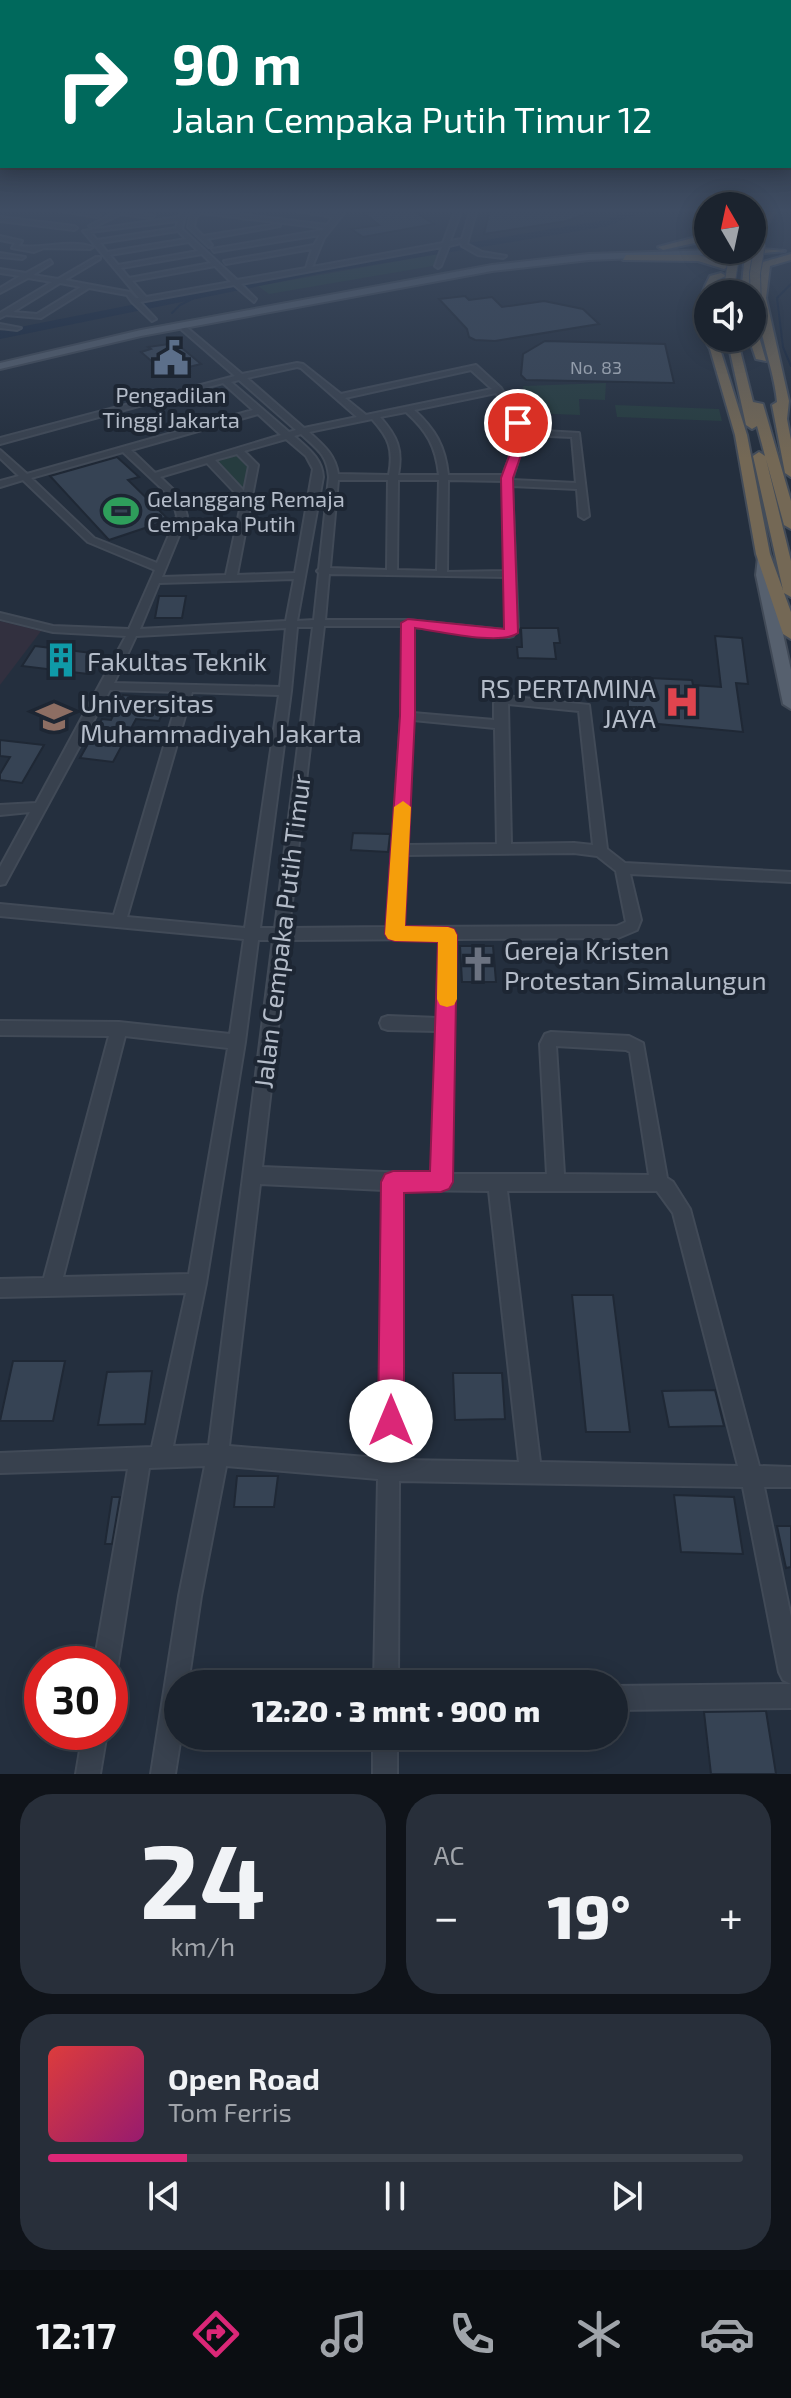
<!DOCTYPE html>
<html lang="id">
<meta charset="utf-8">
<style>
body{margin:0;font-family:"Exo 2",sans-serif;background:#282f3a;color:#f1f3f6;height:100vh;display:flex;flex-direction:column;font-size:30px;white-space:nowrap}
*{box-sizing:border-box;margin:0}
p{font-size:26px;color:#a0a4aa}
.icon{flex:none;width:44px;height:44px;fill:none;stroke:currentColor;stroke-width:2;stroke-linecap:round;stroke-linejoin:round}
.map{position:relative;height:1774px;overflow:hidden}
.side{display:flex;flex-direction:column;gap:20px;padding:20px;background:#0f1319;flex:1}
.side>*{flex:none}
.hud{position:absolute;left:0px;top:0px;width:792px;height:168px;box-shadow:0 4px 20px #0003,0 0 0 2px #39404a;background:#00695c;color:#fff;overflow:hidden}
.needle{width:52px;rotate:351deg}
.buttons{position:absolute;left:694px;top:192px;display:grid;gap:16px}
.buttons a{display:grid;place-items:center;width:72px;height:72px;border-radius:50%;background:#1b232e;box-shadow:0 4px 20px #0003,0 0 0 2px #39404a;font-size:40px}
.speed{position:absolute;left:24px;top:1646px;display:flex;gap:16px;font-size:40px;font-weight:700;text-align:center}
.speed>*{display:grid;place-content:center;width:104px;height:104px;border-radius:50%;background:#1b232e;box-shadow:0 4px 20px #0003,0 0 0 2px #39404a;line-height:1}
.speed .limit{border:12px solid #d22;background:#fff;color:#111}
.pin{position:absolute;display:grid;place-items:center;width:68px;height:68px;color:#fff;margin:-34px;border:4px solid #fff;border-radius:50%;box-shadow:0 2px 8px #0007}
.me{position:absolute;width:88px;margin:-44px;rotate:0deg;stroke-linejoin:round;filter:drop-shadow(0 0 6px #0008)}
.turn{display:flex;align-items:center;gap:28px;height:168px;padding:0 40px;font-size:36px}
.turn .icon{width:104px;height:104px;stroke-width:2.5}
.turn b{display:block;font-size:56px;line-height:68px}
.big{font-size:60px;font-weight:800;line-height:1.1}
.side .widget{flex:1;display:flex;flex-direction:column;justify-content:center;gap:12px;min-width:0;padding:0 28px;border-radius:32px;background:#282f3a}
.side .dial{align-items:center;gap:0}
.dial b{font-size:104px;line-height:1}
.song{display:flex;align-items:center;gap:24px}
.cover{width:96px;height:96px;border-radius:12px;background:linear-gradient(135deg,hsl(0 70% 55%),hsl(320 70% 35%))}
.played{height:8px;border-radius:4px;background:linear-gradient(90deg,#db2777 20%,#39404a 20%)}
.keys{display:flex;justify-content:space-around;direction:ltr}
.heat{display:flex;justify-content:space-between;align-items:center;font-size:44px;direction:ltr}
.side .tiles{flex:1;display:grid;gap:20px;grid-template-columns:1fr 1fr}
.widget:last-child{grid-column:span 2}
.trip{position:absolute;left:164px;top:1670px;width:464px;height:80px;border-radius:40px;background:#1b232e;box-shadow:0 4px 20px #0003,0 0 0 2px #39404a;font-weight:800;line-height:80px;text-align:center}
.menu{display:flex;height:128px;justify-content:space-around;align-items:center;background:#0b0e12;color:#a0a4aa}
.menu .icon{width:56px;height:56px}
.menu .on{color:#db2777}
.menu b{font-size:36px;color:#f1f3f6}
.map>svg:first-child{display:block}
.medical{fill:#32303f}
.green{fill:#263c3f}
.lines{fill:none;stroke-linecap:round;stroke-linejoin:round}
.stream{stroke:#17263c;stroke-width:2}
.river{fill:#17263c;fill-rule:evenodd}
.building{fill:#364354;stroke:#1f2835;stroke-width:2}
.minor-casing{stroke:#414a57;stroke-width:4}
.major-casing{stroke:#414a57;stroke-width:4}
.highway-casing{stroke:#434c59;stroke-width:4}
.minor{fill:#38414e;fill-rule:evenodd}
.major{fill:#56606e;fill-rule:evenodd}
.highway{fill:#746855;fill-rule:evenodd}
.highway-bridge-casing{stroke:#434c59;stroke-width:12;stroke-linecap:butt}
.highway-bridge{stroke:#746855;stroke-width:10}
.route{fill:#db2777;stroke:#8e194d;stroke-width:2}
.slow{fill:#f59e0b}
.labels{text-anchor:middle;dominant-baseline:central;stroke-width:8;stroke-linejoin:round;paint-order:stroke}
.far-number-label{font-size:18px;fill:#929caa}
.far-poi-label{font-size:22px;fill:#b4bcc9;stroke:#1d2633}
.poi-label{font-size:26px;fill:#b4bcc9;stroke:#1d2633;text-anchor:start}
.street-label{font-size:26px;fill:#b4bcc9;stroke:#1d2633}
</style>
<div class="map">
<svg width="791" height="1774" viewBox="0 0 791 1774">
<rect width="100%" height="100%" fill="#242f3e"/>
<!-- medical -->
<path class="medical" d="M0,621L41,631L0,685Z"/>
<!-- green -->
<g class="green">
<path d="M438,254L433,266L269,294L258,286Z"/>
<path d="M438,273L441,275L131,330Z"/>
<path d="M606,383L605,400L579,399L580,415L527,413L523,386Z"/>
<path d="M615,405L719,409L722,421L617,417Z"/>
<path d="M237,454L249,464L244,490L215,460Z"/>
</g>
<g class="lines">
<!-- stream -->
<g class="stream">
<path d="M791,284L777,298L783,347L791,366"/>
<path d="M172,313L180,305L204,293"/>
</g>
<!-- river -->
<path class="river" d="M634,209H649L608,226L318,274L0,339V331L318,268L606,220Z"/>
</g>
<!-- building -->
<g class="building">
<path d="M388,209H410L434,224L363,237L351,229L379,225L364,213Z"/>
<path d="M490,209H595V210L567,221L484,234Z"/>
<path d="M465,296L469,300L492,297L502,307L544,301L583,309L599,324L495,341L475,340L469,337L467,329L439,299Z"/>
<path d="M545,341L665,344L674,383L526,380L521,375L523,354Z"/>
<path d="M176,343L201,364L165,373L141,352L151,349L148,347Z"/>
<path d="M117,457L139,477L128,480L169,520L109,540L50,476Z"/>
<path d="M159,596H186L182,618H155Z"/>
<path d="M521,628H558L560,643H554L556,659L518,658L517,647H522Z"/>
<path d="M715,636L742,638L748,684L736,683L743,732L637,722L636,707H628L627,677L692,680L693,685L721,687Z"/>
<path d="M35,646L100,654L88,674L22,666Z"/>
<path d="M123,695L169,699L159,721L136,719L113,762L80,758L102,719L111,720Z"/>
<path d="M0,740L44,745L22,783L0,780V774L10,757L0,756Z"/>
<path d="M353,833L390,834L388,852L351,850Z"/>
<path d="M460,946H493L496,982H462Z"/>
<path d="M572,1295H613L630,1432H586Z"/>
<path d="M13,1361H65L53,1421H0Z"/>
<path d="M152,1371L145,1424L98,1425L107,1372Z"/>
<path d="M453,1373H502L505,1419L455,1420Z"/>
<path d="M715,1390L724,1426L669,1427L662,1391Z"/>
<path d="M237,1476H278L274,1507H234Z"/>
<path d="M674,1495L734,1497L743,1554L681,1552Z"/>
<path d="M112,1497H120L112,1544H105Z"/>
<path d="M777,1526H791V1567L786,1568Z"/>
<path d="M766,1711L776,1774H711L704,1712Z"/>
</g>
<g class="lines">
<!-- minor casing -->
<g class="minor-casing">
<g id="minor">
<path d="M50,209H69L100,215L97,217Z"/>
<path d="M186,209H194L185,216L182,229L237,280L306,268L312,249L226,264L224,261L314,245L320,235L214,252L212,249L323,230L324,228L201,213L196,217L194,227L203,236L277,224L280,226L207,239L212,245L209,247L188,227L190,216L198,209L327,225L333,217L286,209L336,213L340,209H347L324,238L312,267L443,243L456,209H462L450,241L462,239L471,209H477L467,244L482,252L506,256L503,258L478,255L462,246L461,243L449,246L441,266L438,268L435,266L442,247L241,284L256,299L254,302L234,285L140,302L156,319L152,321L132,302L127,295L89,288L41,318L6,315L0,318V313L52,282L28,278L0,293V288L20,276L0,273V269L26,273L50,260L52,263L33,275L58,279L96,257H100V259L65,280L130,292L136,298H139L83,231L178,217ZM178,221L176,228L97,240L90,232ZM178,231L186,239L107,252L100,243ZM189,242L198,251L118,265L110,255ZM202,254L211,263L129,278L121,268ZM215,266L231,282L146,297L132,281ZM60,283L81,287L37,314L13,312Z"/>
<path d="M120,210L154,216L151,218L121,214L94,227L89,226Z"/>
<path d="M0,217L74,226L77,228L74,230L0,221Z"/>
<path d="M0,236L22,241L19,246C43,249 70,239 93,247L90,249L44,248L34,252L12,248L15,243L0,240Z"/>
<path d="M0,253L25,257L22,259L0,257Z"/>
<path d="M0,324L21,328L17,330L0,328Z"/>
<path d="M185,326L242,374L297,363L303,364L341,394L476,365L501,388L526,430L579,433L589,516L584,519L579,516L577,489L512,486L518,627L513,636L509,637L413,627V713L494,720V703L506,696L589,705L607,849L625,863L791,872V882L630,874L641,920L637,930L618,938L455,939L450,1174H547L540,1044L545,1034L551,1032L629,1036L643,1043L667,1178L673,1182L690,1209L759,1466L791,1467V1487H764L791,1617V1684L783,1680L779,1672L743,1487L399,1481L398,1684H374L378,1479L226,1466L201,1596L188,1684H178V1736H181L175,1774H151L179,1596L205,1466L149,1468L118,1664L114,1672L110,1674V1664H94L128,1469L0,1473V1453L152,1447L186,1293L0,1297V1279L44,1278L109,1036L0,1035V1021L119,1022L230,1034L244,939L0,916V904L114,915L180,692L110,690L5,884L0,885V867L30,812L0,815V805L36,803L126,636L53,632L0,619V613L53,626L129,629L155,570L88,542L23,480L0,487V481L19,476L0,458V450L27,474L253,410L223,383L0,444V438L235,376L182,330L181,328ZM297,367L301,368L357,417L304,428L247,378ZM471,370L492,389L366,415L345,398ZM239,380L296,430L289,432L231,382ZM496,393L519,432L503,475H448C445,446 435,429 414,410ZM406,412C427,431 436,446 439,475H398C403,449 397,436 380,417ZM258,414L281,435L155,473L131,450ZM372,419C389,438 394,449 389,475L338,474C335,454 323,445 309,432ZM301,434C317,449 327,454 329,477L319,569L317,571L319,573L314,620L297,621L323,477C322,458 307,448 294,436ZM526,435L572,437L576,483L512,480ZM286,439L306,456L313,469L295,573L237,575L258,465L244,451ZM123,452L173,499L177,516L157,563L94,538L31,478ZM237,454L249,466L244,491L215,460ZM207,463L242,500L226,575L162,577L187,516L182,498L160,477ZM338,480H388L387,570L330,568ZM398,480H439L437,571L397,570ZM448,480L503,481L506,571L447,572ZM329,574L506,577L508,627L506,630L408,620H325ZM294,579L286,621L140,629L159,583ZM324,626H403L401,716L388,927L289,928ZM297,627H313L275,928H260L291,691ZM286,628L280,687L114,683L136,636ZM192,692L279,695L245,928L127,917ZM508,704L579,711L593,845L574,843L511,844ZM413,720L495,728L497,844L407,845ZM574,853L597,856L616,871L626,922L617,926L403,927L406,855ZM441,939L438,1018L388,1016L382,1018L380,1023L382,1028L388,1030L437,1031L433,1174L262,1167L288,940ZM258,940H273L209,1445L173,1446L206,1283L245,1042ZM125,1036L228,1048L189,1274L63,1277ZM556,1046L626,1050L630,1052L649,1175L564,1174ZM260,1184L384,1190L379,1458L229,1446ZM402,1190L489,1191L519,1462L400,1460ZM507,1191H657L673,1213L738,1466L540,1462Z"/>
<path d="M791,1684V1708L614,1710V1686Z"/>
<path d="M83,1732H107L100,1774H76Z"/>
<rect x="373" y="1736" width="24" height="38"/>
</g>
</g>
<!-- major casing -->
<g class="major-casing">
<g id="major">
<path d="M714,250L732,252L728,254L589,260L492,271L141,336L0,369V363L141,330L492,265L589,254Z"/>
<path d="M764,553L770,557V575L791,670V709L783,704L756,575L758,557Z"/>
</g>
</g>
<!-- highway casing -->
<g class="highway-casing">
<g id="highway">
<path d="M769,209H777L752,247V237Z"/>
<path d="M708,234V240L663,250L658,247Z"/>
<path d="M752,248L785,251L754,254L751,294H741L745,254L723,252Z"/>
<path d="M791,254V260L770,266L766,298L789,401L787,419L791,440V477L785,473L772,405L777,402C773,357 744,305 763,262Z"/>
<path d="M626,255H699L729,266L724,269L698,261L623,260Z"/>
<path d="M721,273L726,276L717,280L712,294H708V338H713L720,349L747,435L770,554L783,590L753,456L759,452L765,456L757,426L752,429L746,425L727,338H737L753,402L763,404L791,501V529L784,525L766,459L791,561V597L784,593L791,612V639L783,634L756,554L735,435L710,349C693,323 696,302 710,276Z"/>
<path d="M752,327L757,330L766,361L756,359L749,338H752Z"/>
</g>
</g>
<!-- minor -->
<use href="#minor" class="minor"/>
<!-- major -->
<use href="#major" class="major"/>
<!-- highway -->
<use href="#highway" class="highway"/>
<!-- highway-bridge casing -->
<g class="highway-bridge-casing">
<g id="highway-bridge">
<path d="M728,294L735,250"/>
<path d="M756,312L755,273L760,244"/>
</g>
</g>
<!-- highway-bridge -->
<use href="#highway-bridge" class="highway-bridge"/>
</g>
<!-- sky -->
<linearGradient id="sky" x2="0" y2="1"><stop stop-color="#141a22"/><stop offset="0.46" stop-color="#3f4d63"/><stop offset="1" stop-color="#3f4d63" stop-opacity="0"/></linearGradient>
<rect width="791" height="458" fill="url(#sky)"/>
<!-- route -->
<path class="route" d="M514,421H522L529,432L513,478L518,633C501,646 438,631 415,628V716L405,926L448,927L454,929L457,935L453,1182L449,1189L441,1192L404,1193V1421L400,1431L391,1435L381,1431L378,1421L381,1182L385,1174L393,1171H430L438,942L395,941L388,939L385,934L400,716L401,623L408,619L504,629L501,478L518,432Z"/>
<!-- slow -->
<path class="slow" d="M403,801L411,807L405,926L448,927L454,929L457,935V999L454,1005L447,1007L440,1005L437,999L438,942L395,941L388,939L385,934L394,807Z"/>
<!-- icons -->
<defs>
<g id="civic-bare" transform="scale(2.76)"><path d="M-.6-6.5H3V-4.5H.6V-3L4-1V1h2V6H-6V1h2V-1L-.6-3ZM-1.2 2.5V6h2.4V2.5Z" fill="#5c6f8a" stroke="#1d2633" stroke-width="2.5" paint-order="stroke"/></g>
<g id="stadium-bare" transform="scale(2.76)"><path d="M0-5a6.5 5 0 1 0 0 10a6.5 5 0 1 0 0-10ZM-3.5-1.8h7v3.6h-7Z" fill="#2e9e5b" stroke="#1d2633" stroke-width="2.5" paint-order="stroke"/></g>
<g id="building-bare" transform="scale(2.76)"><path d="M-4-6H4V6H1V3H-1V6H-4ZM-2.5-4.3h1.7v1.8h-1.7ZM.8-4.3h1.7v1.8H.8ZM-2.5-1h1.7V.8h-1.7ZM.8-1h1.7V.8H.8Z" fill="#0f9aa8" stroke="#1d2633" stroke-width="2.5" paint-order="stroke"/></g>
<g id="hospital-bare" transform="scale(2.76)"><path d="M-5-5h3v3.5h4V-5h3V5h-3V1.5h-4V5h-3Z" fill="#e0444e" stroke="#1d2633" stroke-width="2.5" paint-order="stroke"/></g>
<g id="university-bare" transform="scale(2.76)"><path d="M0-5L7-2L0 1L-7-2ZM-4 1L0 2.5L4 1V4Q0 6-4 4Z" fill="#8d6e63" stroke="#1d2633" stroke-width="2.5" paint-order="stroke"/></g>
<g id="church-bare" transform="scale(2.76)"><path d="M-1.2-6h2.4v3.5h3.3v2.4h-3.3V6h-2.4V-.1h-3.3v-2.4h3.3Z" fill="#6b7280" stroke="#1d2633" stroke-width="2.5" paint-order="stroke"/></g>
</defs>
<g fill-rule="evenodd">
<use href="#civic-bare" x="171" y="358"/>
<use href="#stadium-bare" x="121" y="511"/>
<use href="#building-bare" x="61" y="660"/>
<use href="#hospital-bare" x="682" y="702"/>
<use href="#university-bare" x="54" y="717"/>
<use href="#church-bare" x="478" y="964"/>
</g>
<g class="labels">
<!-- far-number labels -->
<g class="far-number-label">
<text x="596" y="367">No. 83</text>
</g>
<!-- far-poi labels -->
<g class="far-poi-label">
<text x="171" y="394">Pengadilan<tspan x="171" dy="25">Tinggi Jakarta</tspan></text>
<text x="147" y="498" text-anchor="start">Gelanggang Remaja<tspan x="147" dy="25">Cempaka Putih</tspan></text>
</g>
<!-- poi labels -->
<g class="poi-label">
<text x="87" y="660">Fakultas Teknik</text>
<text x="656" y="687" text-anchor="end">RS PERTAMINA<tspan x="656" dy="30">JAYA</tspan></text>
<text x="80" y="702">Universitas<tspan x="80" dy="30">Muhammadiyah Jakarta</tspan></text>
<text x="504" y="949">Gereja Kristen<tspan x="504" dy="30">Protestan Simalungun</tspan></text>
</g>
<!-- street labels -->
<g class="street-label">
<text transform="translate(281 931) rotate(-83)">Jalan Cempaka Putih Timur</text>
</g>
</g>
</svg>
<div class="buttons">
<a><svg class="needle" viewBox="-14 -14 28 28"><path d="M0-13l5 13h-10z" fill="#e53935"/><path d="M0 13l5-13h-10z" fill="#a0a4aa"/></svg></a>
<a><svg class="icon" aria-label="sound" viewBox="0 0 24 24"><path d="M4 9h4l5-4v14l-5-4H4zM17 9q2 3 0 6"/></svg></a>
</div>
<div class="speed"><div class="limit">30</div></div>
<div class="pin" style="left:518px;top:423px;background:#d93025"><svg class="icon" aria-label="arrive" viewBox="0 0 24 24"><path d="M6 21V4h12l-3 4 3 4H6"/></svg></div>
<svg class="me" style="left:391px;top:1421px" viewBox="-20 -20 40 40"><circle r="19" fill="#fff"/><path d="M0-13L10 11 0 6-10 11z" fill="#db2777"/></svg>
<div class="trip">12:20 · 3 mnt · 900 m</div>
<div class="hud">
<div class="turn"><svg class="icon" aria-label="right" viewBox="0 0 24 24"><path d="M7 20v-9h11M14 6l5 5-5 5"/></svg><div><b>90 m</b>Jalan Cempaka Putih Timur 12</div></div>
</div>
</div>
<section class="side">
<div class="tiles">
<div class="widget dial"><b>24</b><p>km/h</p></div>
<div class="widget"><p>AC</p>
<div class="heat"><a>−</a><b class="big">19°</b><a>+</a></div>
</div>
<div class="widget">
<div class="song"><i class="cover"></i><div><b>Open Road</b><p>Tom Ferris</p></div></div>
<div class="played"></div>
<div class="keys"><svg class="icon" aria-label="previous" viewBox="0 0 24 24"><path d="M18 5L8 12l10 7zM5 5v14"/></svg><svg class="icon" aria-label="pause" viewBox="0 0 24 24"><path d="M8 5v14M16 5v14"/></svg><svg class="icon" aria-label="next" viewBox="0 0 24 24"><path d="M6 5l10 7-10 7zM19 5v14"/></svg></div>
</div>
</div>
</section>
<nav class="menu">
<b>12:17</b>
<svg class="icon on" aria-label="directions" viewBox="0 0 24 24"><path d="M12 3l9 9-9 9-9-9zM9 14v-3h6M13 9l2 2-2 2"/></svg>
<svg class="icon" aria-label="music" viewBox="0 0 24 24"><path d="M9 18V5l10-2v13"/><circle cx="6" cy="18" r="3"/><circle cx="16" cy="16" r="3"/></svg>
<svg class="icon" aria-label="phone" viewBox="0 0 24 24"><path d="M5 4h4l2 5-3 2q2 4 5 5l2-3 5 2v4C11 20 4 13 5 4z"/></svg>
<svg class="icon" aria-label="climate" viewBox="0 0 24 24"><path d="M12 3v18M4 7l16 10M4 17L20 7"/></svg>
<svg class="icon" aria-label="car" viewBox="0 0 24 24"><path d="M5 17H2v-5l4-1 3-4h7l3 4 3 1v5h-3M9 17h6M6 11h13"/><circle cx="7" cy="17" r="2"/><circle cx="17" cy="17" r="2"/></svg>
</nav>
